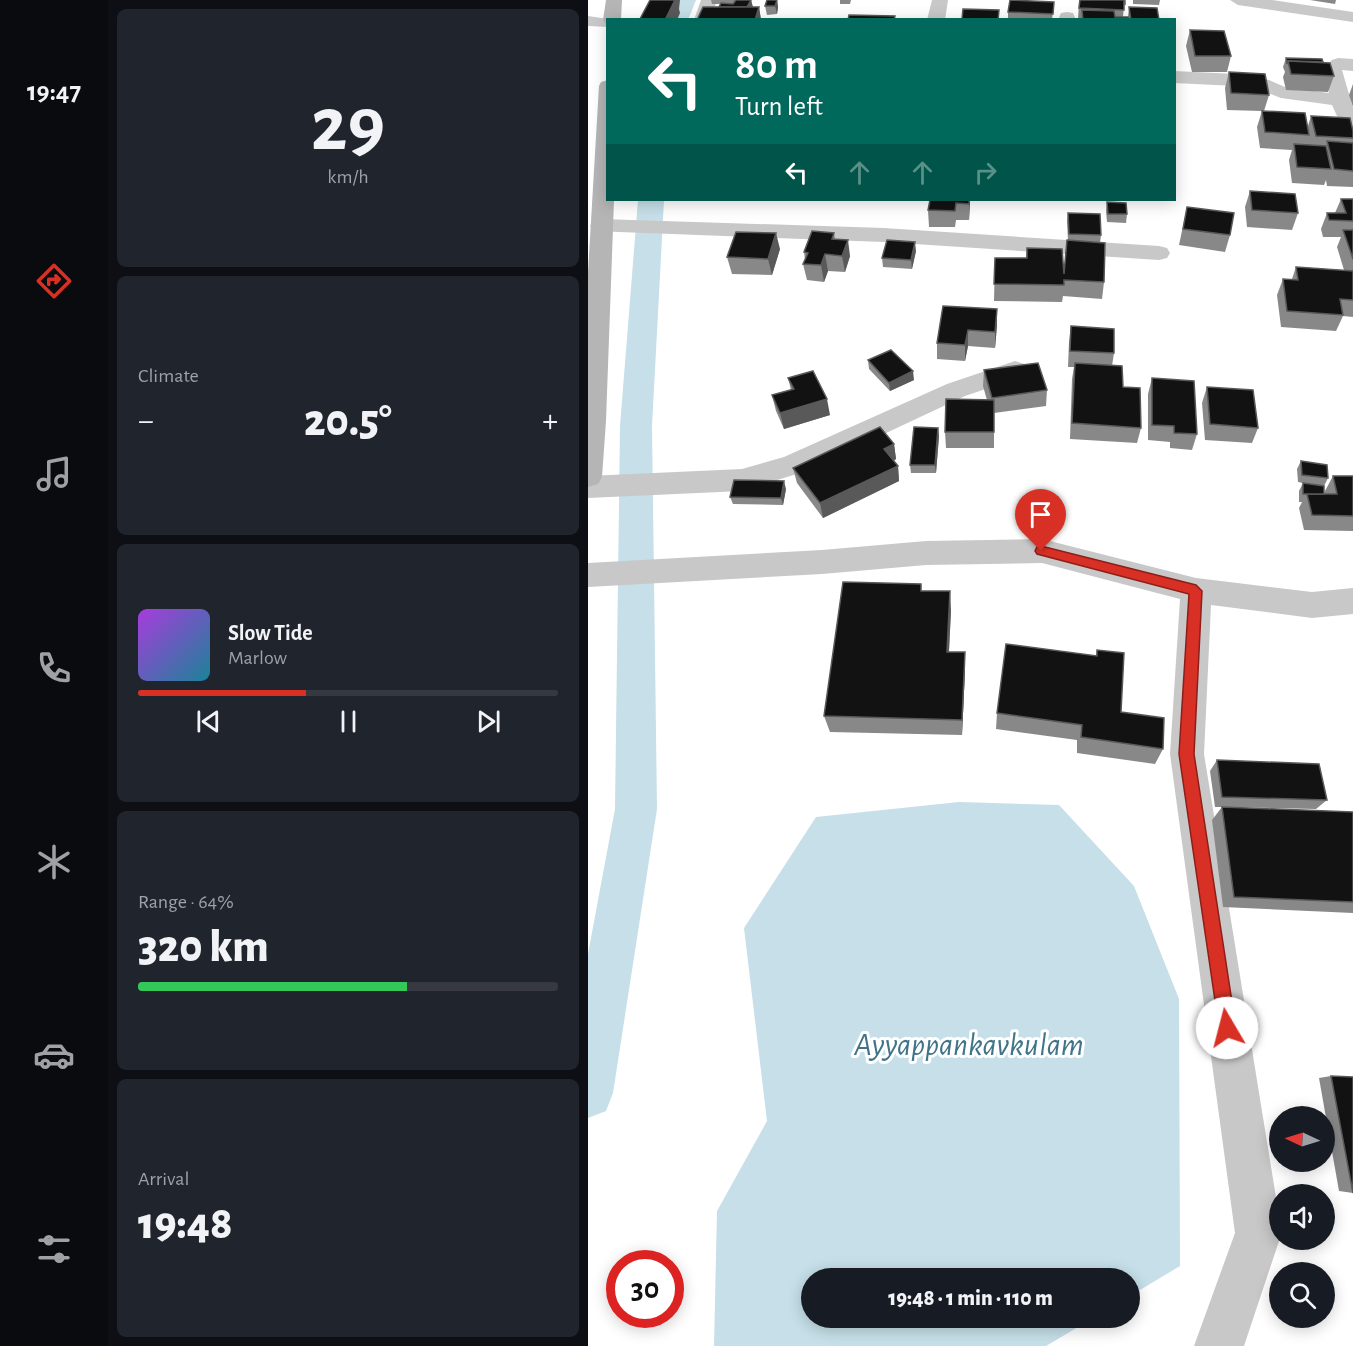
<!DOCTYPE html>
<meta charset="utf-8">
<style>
body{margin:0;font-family:"Alegreya Sans",sans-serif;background:#20242c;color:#f1f3f6;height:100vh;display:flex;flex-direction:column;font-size:22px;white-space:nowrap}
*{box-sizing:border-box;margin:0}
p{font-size:20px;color:#9ea1a6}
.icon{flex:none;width:33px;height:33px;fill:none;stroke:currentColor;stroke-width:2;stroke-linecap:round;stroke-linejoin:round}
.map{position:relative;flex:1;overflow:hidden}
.sheet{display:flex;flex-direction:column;gap:9px;padding:9px;background:#0d0f14;width:480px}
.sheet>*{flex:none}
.top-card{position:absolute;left:18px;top:18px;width:570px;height:183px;border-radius:0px;box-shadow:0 3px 15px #0003;background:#00695c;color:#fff;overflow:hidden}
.needle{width:39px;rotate:274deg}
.fabs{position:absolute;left:681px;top:1106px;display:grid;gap:12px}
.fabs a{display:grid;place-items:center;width:66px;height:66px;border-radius:50%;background:#171b24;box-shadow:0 3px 15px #0003;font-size:30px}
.speed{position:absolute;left:18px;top:1250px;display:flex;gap:12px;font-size:30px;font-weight:700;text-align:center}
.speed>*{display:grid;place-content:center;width:78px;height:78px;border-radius:50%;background:#171b24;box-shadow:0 3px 15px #0003;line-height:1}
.speed .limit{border:9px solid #d22;background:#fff;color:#111}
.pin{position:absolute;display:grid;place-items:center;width:51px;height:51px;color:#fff;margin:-62px -26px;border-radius:50% 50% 50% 0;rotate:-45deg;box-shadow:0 0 6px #0007}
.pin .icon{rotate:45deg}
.me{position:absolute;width:66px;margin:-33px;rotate:352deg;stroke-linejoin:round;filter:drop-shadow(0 0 4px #0008)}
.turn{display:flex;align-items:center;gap:21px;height:126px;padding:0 30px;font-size:27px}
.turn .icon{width:78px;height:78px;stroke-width:2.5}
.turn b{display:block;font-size:42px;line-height:51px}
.lanes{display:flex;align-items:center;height:57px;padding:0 30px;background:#0003;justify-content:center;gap:30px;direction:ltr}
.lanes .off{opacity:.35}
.big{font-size:45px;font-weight:800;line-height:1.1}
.sheet .widget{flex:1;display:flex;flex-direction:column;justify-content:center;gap:9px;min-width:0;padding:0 21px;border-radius:9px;background:#20242c}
.sheet .dial{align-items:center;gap:0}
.dial b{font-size:78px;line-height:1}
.song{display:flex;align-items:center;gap:18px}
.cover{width:72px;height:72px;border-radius:9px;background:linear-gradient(135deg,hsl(280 70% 55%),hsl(190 70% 35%))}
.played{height:6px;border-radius:3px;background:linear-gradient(90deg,#d93025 40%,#363941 40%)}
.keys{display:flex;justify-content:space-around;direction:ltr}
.heat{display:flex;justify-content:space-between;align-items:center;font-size:33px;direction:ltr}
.charge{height:9px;border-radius:4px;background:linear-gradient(90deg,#34c759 64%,#363941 0)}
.trip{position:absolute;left:213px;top:1268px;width:339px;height:60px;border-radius:30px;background:#171b24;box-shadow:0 3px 15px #0003;font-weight:800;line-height:60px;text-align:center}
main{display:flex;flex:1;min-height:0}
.tabs{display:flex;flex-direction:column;width:108px;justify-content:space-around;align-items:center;background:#090b0e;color:#9ea1a6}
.tabs .icon{width:42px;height:42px}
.tabs .selected{color:#d93025}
.tabs b{font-size:27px;color:#f1f3f6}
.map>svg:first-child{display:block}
.water{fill:#c6dfe8}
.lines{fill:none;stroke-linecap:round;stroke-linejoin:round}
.canal{fill:#c6dfe8;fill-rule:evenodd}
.street{fill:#c8c8c8;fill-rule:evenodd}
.secondary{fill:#b5b5b5;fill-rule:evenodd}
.wall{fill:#888}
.shaded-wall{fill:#595959}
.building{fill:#121212;stroke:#595959;stroke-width:1.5}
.route{fill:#d93025;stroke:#8d1f18;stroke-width:1.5}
.labels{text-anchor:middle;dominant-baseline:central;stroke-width:6;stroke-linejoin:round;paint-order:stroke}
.near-water-label{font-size:32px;font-style:italic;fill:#407487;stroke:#fff}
</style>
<main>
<nav class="tabs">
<b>19:47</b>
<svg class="icon selected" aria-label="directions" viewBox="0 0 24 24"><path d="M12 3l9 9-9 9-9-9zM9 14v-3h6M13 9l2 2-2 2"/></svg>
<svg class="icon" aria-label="music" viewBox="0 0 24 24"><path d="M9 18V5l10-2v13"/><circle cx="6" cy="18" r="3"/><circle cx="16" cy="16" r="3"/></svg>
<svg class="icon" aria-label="phone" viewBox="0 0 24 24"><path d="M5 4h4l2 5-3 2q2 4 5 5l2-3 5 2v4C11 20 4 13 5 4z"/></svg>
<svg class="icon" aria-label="climate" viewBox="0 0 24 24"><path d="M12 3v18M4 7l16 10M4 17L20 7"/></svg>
<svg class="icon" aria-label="car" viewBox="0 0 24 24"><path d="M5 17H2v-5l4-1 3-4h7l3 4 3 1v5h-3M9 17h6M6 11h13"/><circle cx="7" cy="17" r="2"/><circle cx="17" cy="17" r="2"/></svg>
<svg class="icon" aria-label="filters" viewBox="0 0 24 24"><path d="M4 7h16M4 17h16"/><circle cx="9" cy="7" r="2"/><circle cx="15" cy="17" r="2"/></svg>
</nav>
<section class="sheet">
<div class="widget dial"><b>29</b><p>km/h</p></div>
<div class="widget"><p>Climate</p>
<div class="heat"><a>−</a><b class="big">20.5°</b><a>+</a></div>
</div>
<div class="widget">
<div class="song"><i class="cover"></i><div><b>Slow Tide</b><p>Marlow</p></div></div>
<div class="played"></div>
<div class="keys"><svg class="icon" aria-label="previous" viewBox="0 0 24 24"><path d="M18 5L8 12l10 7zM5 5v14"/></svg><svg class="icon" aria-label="pause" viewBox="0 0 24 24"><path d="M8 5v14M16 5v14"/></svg><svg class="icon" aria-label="next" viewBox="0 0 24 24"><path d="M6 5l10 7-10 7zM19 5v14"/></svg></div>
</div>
<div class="widget"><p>Range · 64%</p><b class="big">320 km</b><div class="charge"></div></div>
<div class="widget"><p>Arrival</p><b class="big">19:48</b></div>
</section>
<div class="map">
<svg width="765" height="1346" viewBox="0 0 765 1346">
<rect width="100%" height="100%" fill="#fff"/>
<!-- water -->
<path class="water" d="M371,802L471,805L546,886L591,999L592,1266L542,1296V1278H224V1317H507L458,1346H126L129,1211L179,1121L156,928L228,817Z"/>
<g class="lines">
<!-- canal -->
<g class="canal">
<path d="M88,0H108L100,20H80Z"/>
<path d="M50,200H76L64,426L69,809L25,1093L18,1111L0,1118V954L27,809L32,426Z"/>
</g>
<!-- street -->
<g class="street">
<path d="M113,0H129L123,20H106Z"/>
<path d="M344,0H360L357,20H339Z"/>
<path d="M642,0H684L765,12V22L650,5Z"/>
<path d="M479,12L485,13L488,20H470L473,13Z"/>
<path d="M0,16L27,20H20V27L0,26Z"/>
<path d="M750,58L765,59V71L754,70L765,108V138L758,136L744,105L693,98L670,89L648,86L586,83V71L648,74L681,80L697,87L741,93L735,68L744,60Z"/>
<path d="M13,219L296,228L571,246L579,248L582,253L579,258L571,260L296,242L5,231L2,226L5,221Z"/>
<path d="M427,361L436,364L440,370L436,376L377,396L215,472L154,491L0,498V476L154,469L196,457L359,384Z"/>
<path d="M454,539L608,578L724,592L765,588V614L724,618L623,605L616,754L692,1222V1238L656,1346H606L647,1233L582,754L592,599L454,563L338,565L234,574L0,587V563L234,550L338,541Z"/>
</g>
<!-- secondary -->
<g class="secondary">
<path d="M18,0H34L33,20H20L18,24L15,20Z"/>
<path d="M20,80V200H26L18,421L14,477L10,484L0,487V272L11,86L13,82Z"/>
</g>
</g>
<!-- wall -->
<g class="wall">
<path d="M123,0H163L165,7H171L173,20H109L131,7L133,4H124Z"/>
<path d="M179,0H189L190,7L189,14L179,15L177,6Z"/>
<path d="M252,0H263L262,4H252Z"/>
<path d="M491,0H538V5H536L535,17H540L541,7L571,20H490Z"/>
<path d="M545,0H572L571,5L545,4Z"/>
<path d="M722,0H748L747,4Z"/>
<path d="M466,2L464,20H420V12Z"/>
<path d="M602,30L643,56L639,72H604L598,46Z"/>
<path d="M698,58L735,62L746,76L740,92L698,90L695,77L697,72L695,67Z"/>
<path d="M641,72L681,95L676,111L720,126L723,116L765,131V187L739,186L738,180L736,185L704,183L701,160L704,150L672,148L669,127L674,111L639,110L637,88Z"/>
<path d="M765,84V107L761,95Z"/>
<path d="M662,191L710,213L704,230L659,227L657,207Z"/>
<path d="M753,199H765V317L755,316L748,331L693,327L689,295L695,279H704L708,267L756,270L749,247L753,237H735L733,229L739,213H747Z"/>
<path d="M382,200L381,220H368L367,227H341L340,210Z"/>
<path d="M519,202L539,214L538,223L519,222L518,211Z"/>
<path d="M599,207L642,235L637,252L591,245Z"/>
<path d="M480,213L513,235L512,243L516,282L514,299L475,296L474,302L406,301L407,258H438L439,248L476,269L479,240L480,241L479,221Z"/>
<path d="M246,233L247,239L262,256L257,272L240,271L236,282L219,280L215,264L217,260L216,252Z"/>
<path d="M192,249L184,275L144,274L139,257Z"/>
<path d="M328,251L324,269L295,267L294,258Z"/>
<path d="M355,306L409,325L407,348L380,346L377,361L349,359V343Z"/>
<path d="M483,326L526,353L524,366L535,387L553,428L549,443L482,439L484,379L486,367H480L481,342Z"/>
<path d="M280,360L326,380L302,391L281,369Z"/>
<path d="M396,370L459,390L458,406L406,413V448H358L357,432L399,400L395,386Z"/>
<path d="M200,378L242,415L196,429L188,411L184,395L203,390Z"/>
<path d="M564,378L609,434L604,450L582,448V442L560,440V394Z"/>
<path d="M619,387L670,428L664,443L617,440L614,403Z"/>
<path d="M350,428L351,436L348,473H323L322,465Z"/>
<path d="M306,444L308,459L306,461L310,466L311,481L235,518L209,483L205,468Z"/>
<path d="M713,461L740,478L736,486V494H737V491L745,476H765V531L716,530L711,508L714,502H711V491L715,483L710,482L709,469Z"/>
<path d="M198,489L195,505L145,504L142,497Z"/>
<path d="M333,591L363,610L361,652H377V670L374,735L242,732L236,716Z"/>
<path d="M509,650L533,712L575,749L567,764L489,753V740L408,729L409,713L508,655Z"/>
<path d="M629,760L739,800L728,809L636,807L765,812V913L635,907L624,820L634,807H627L622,771Z"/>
<path d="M743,1076L765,1193L751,1191L731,1078Z"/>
</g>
<!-- shaded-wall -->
<g class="shaded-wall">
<path d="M87,0H92L91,9L92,13L89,20H77Z"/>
<path d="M163,0L165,8L157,11Z"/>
<path d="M189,0L190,7L189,14L187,6Z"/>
<path d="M171,7L173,20H167Z"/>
<path d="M381,200H382L381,220Z"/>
<path d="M188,233L192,249L184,275L180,259Z"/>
<path d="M260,240L262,256L257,272L254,256Z"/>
<path d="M327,242L328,251L324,269L323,260Z"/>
<path d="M237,254L240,271L236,282L233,265Z"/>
<path d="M409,309V325L407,348V332Z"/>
<path d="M380,330V346L377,361V345Z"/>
<path d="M325,371L326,380L302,391L301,383Z"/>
<path d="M239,399L242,415L196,429L192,413Z"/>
<path d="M350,428L351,436L348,473L347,465Z"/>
<path d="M306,444L308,459L298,464L296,449Z"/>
<path d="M310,466L311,481L235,518L232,503Z"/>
<path d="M196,481L198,489L195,505L193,498Z"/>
<path d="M362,591L363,610L360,669L359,652Z"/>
<path d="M377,652V670L374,735V720Z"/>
</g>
<!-- building -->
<g class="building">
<path d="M62,0H87L77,20L52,19Z"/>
<path d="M148,0H163L159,7H131L133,3L145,4Z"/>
<path d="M179,0H189L187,6H177Z"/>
<path d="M422,0L466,2L465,14L420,12Z"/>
<path d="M492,0H536V10L491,8Z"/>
<path d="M115,7H171L167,20H109Z"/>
<path d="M541,7L569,8L571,20H543Z"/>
<path d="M375,9L411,10L410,20L374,19Z"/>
<path d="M494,10L526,11L527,17H540L541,20H495Z"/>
<path d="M261,15L307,16L306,20H260Z"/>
<path d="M602,30L636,31L643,56H607Z"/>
<path d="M698,58L734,59L735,62L700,61L699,64Z"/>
<path d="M700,61L742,63L746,76L703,74Z"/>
<path d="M641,72L677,74L681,95L643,93Z"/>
<path d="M674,111L717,113L721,135L677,132Z"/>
<path d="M723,116L762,118L765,131V138L728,136Z"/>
<path d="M739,141L765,143V171L746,169Z"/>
<path d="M706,144L738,146L743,169L709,167Z"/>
<path d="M662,191L707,194L710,213L664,210Z"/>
<path d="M753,199H765V221L741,220L739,213H758Z"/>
<path d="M342,200H381V204L368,203L367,211L340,210Z"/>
<path d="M519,202L538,203L539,214H520Z"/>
<path d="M599,207L646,213L642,235L595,229Z"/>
<path d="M480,213L512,214L513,235L481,234Z"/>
<path d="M755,230H765V259Z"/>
<path d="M224,231L246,233L244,239L260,240L254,256L237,254L233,265L215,264L220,253L216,252Z"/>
<path d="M148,232L188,233L180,259L139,257Z"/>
<path d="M299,240L327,242L323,260L294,258Z"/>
<path d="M479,240L517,243L516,282L476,280V285L406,284L407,258H439V248L474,249L476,274Z"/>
<path d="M708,267L765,271V300L752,299L755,315L699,311L695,279L710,280Z"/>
<path d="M355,306L409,309L407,332L380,330L377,345L349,343Z"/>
<path d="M483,326L526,329V353L482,351Z"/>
<path d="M303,350L325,371L301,383L280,360Z"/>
<path d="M450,363L459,390L404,398L396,370Z"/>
<path d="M487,363L534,366L535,387L552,388L553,428L484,423Z"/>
<path d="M225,371L239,399L192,413L184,395L206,389L200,378Z"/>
<path d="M564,378L606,381L609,434L586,433V426L564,425Z"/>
<path d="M619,387L665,390L670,428L622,424Z"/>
<path d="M358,399L406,400V432H357Z"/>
<path d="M292,427L306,444L296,449L310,466L232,503L205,468Z"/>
<path d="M326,427L350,428L347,465H322Z"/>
<path d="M713,461L739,465L740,478L714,475Z"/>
<path d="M745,476H765V516L724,515L719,494H749Z"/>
<path d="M146,480L196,481L193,498L142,497Z"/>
<path d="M715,483L736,486V494H715Z"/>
<path d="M255,582L333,584V591H362L359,652H377L374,720L236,716Z"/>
<path d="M418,644L509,656V650L536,653L533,712L576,718L575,749L493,737L494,725L409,713Z"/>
<path d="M629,760L731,764L739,800L634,797Z"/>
<path d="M634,807L765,812V902L646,897Z"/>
<path d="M743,1076L765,1077V1193Z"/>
</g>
<!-- route -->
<path class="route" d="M453,546L608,585L614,591L606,754L648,1028L646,1034L639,1036L633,1034L631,1028L591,754L601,594L449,554L447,551L449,547Z"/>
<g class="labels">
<!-- near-water labels -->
<g class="near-water-label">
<text x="381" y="1045">Ayyappankavkulam</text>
</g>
</g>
</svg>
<div class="fabs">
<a><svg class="needle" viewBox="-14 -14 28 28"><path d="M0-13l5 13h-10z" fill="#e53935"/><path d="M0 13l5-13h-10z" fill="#9ea1a6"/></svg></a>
<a><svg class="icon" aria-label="sound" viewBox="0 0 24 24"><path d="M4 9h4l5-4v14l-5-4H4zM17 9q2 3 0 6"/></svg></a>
<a><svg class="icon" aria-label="search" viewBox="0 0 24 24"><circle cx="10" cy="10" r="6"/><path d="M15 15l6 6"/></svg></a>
</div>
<div class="speed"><div class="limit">30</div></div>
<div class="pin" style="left:453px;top:551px;background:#d93025"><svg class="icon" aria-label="arrive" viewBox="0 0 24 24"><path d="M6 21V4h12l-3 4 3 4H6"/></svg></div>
<svg class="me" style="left:639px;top:1028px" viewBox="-20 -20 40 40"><circle r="19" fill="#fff"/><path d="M0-13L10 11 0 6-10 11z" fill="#d93025"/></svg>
<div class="trip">19:48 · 1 min · 110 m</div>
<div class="top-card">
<div class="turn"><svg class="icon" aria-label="left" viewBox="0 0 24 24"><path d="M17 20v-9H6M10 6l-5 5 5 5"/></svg><div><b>80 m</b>Turn left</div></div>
<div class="lanes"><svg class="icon" aria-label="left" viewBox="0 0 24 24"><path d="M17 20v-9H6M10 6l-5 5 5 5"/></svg><svg class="icon off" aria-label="ahead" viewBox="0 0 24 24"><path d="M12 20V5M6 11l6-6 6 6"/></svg><svg class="icon off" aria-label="ahead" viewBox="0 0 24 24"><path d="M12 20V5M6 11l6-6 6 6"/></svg><svg class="icon off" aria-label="right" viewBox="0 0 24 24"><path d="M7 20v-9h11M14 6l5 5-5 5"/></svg></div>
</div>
</div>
</main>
